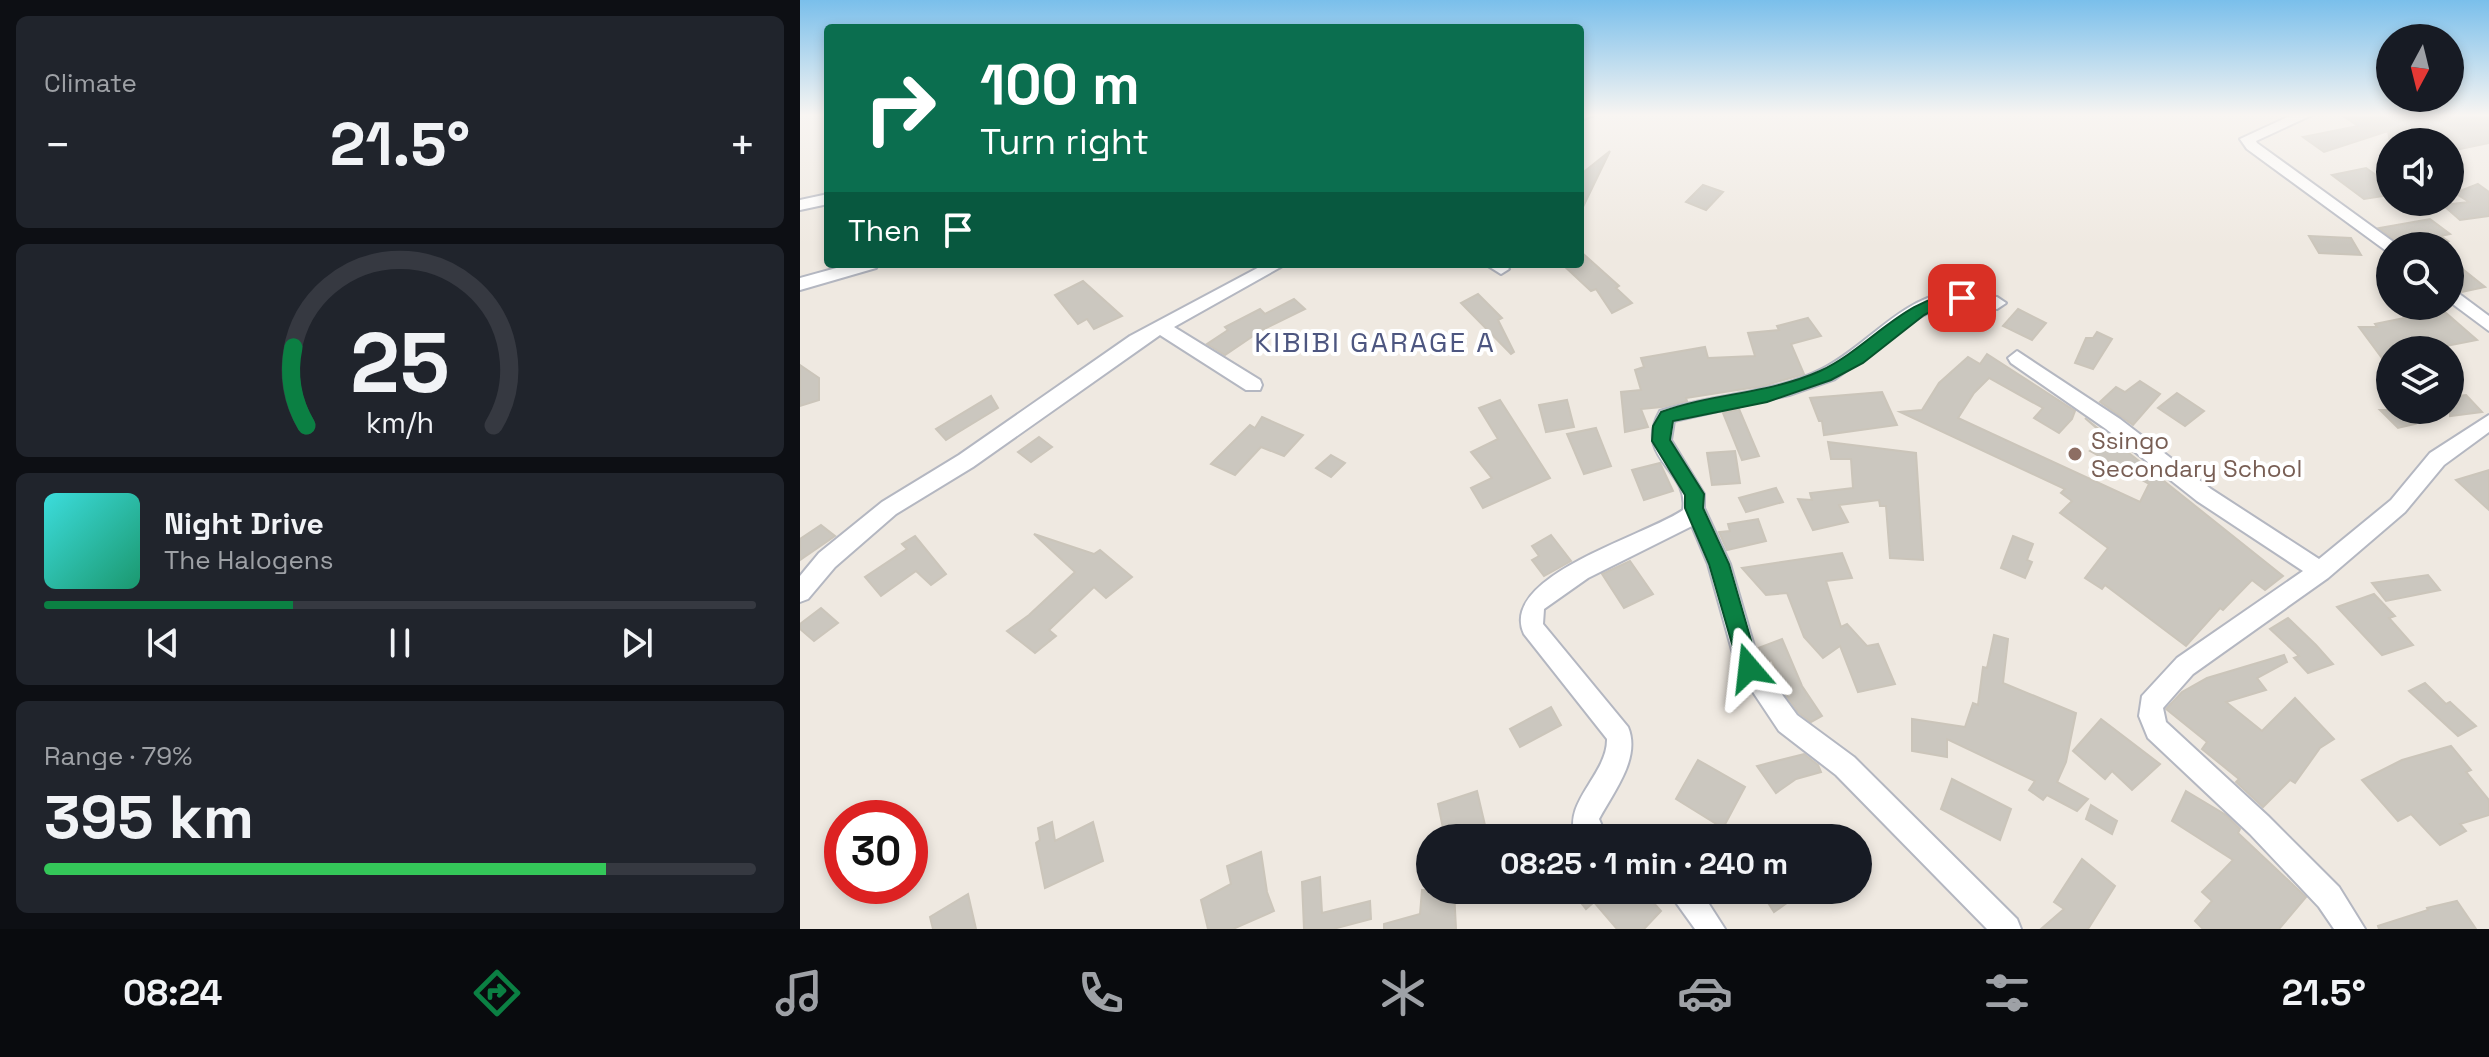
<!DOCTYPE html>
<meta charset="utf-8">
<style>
body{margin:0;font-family:"Space Grotesk",sans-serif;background:#20242c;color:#f1f3f6;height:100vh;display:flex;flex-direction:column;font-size:30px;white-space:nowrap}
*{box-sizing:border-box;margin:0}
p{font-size:26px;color:#9ea1a6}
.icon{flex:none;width:44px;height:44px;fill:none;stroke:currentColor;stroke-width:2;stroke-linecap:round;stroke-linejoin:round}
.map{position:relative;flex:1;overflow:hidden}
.panel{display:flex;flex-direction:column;gap:16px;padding:16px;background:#0d0f14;width:800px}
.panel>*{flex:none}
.banner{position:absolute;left:24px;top:24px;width:760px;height:244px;border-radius:8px;box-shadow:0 4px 12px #0003;background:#0b6e4f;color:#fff;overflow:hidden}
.needle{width:52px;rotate:187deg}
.tools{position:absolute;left:1576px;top:24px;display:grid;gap:16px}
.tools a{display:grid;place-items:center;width:88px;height:88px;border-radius:50%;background:#171b24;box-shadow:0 4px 12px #0003;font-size:40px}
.speed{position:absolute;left:24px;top:800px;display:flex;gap:16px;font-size:40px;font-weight:700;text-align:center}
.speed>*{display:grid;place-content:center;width:104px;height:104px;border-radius:50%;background:#171b24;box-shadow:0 4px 12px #0003;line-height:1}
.speed .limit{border:12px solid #d22;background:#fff;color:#111}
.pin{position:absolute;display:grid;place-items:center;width:68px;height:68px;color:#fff;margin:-34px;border-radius:16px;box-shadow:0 4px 12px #0006}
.me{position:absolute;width:88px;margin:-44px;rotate:343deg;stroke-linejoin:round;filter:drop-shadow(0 0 6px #0008)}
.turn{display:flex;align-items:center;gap:28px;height:168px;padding:0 24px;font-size:36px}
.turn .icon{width:104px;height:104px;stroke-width:2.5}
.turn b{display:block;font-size:56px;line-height:68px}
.then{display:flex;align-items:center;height:76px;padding:0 24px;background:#0003;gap:16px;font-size:30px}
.big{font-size:60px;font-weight:700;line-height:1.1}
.panel .card{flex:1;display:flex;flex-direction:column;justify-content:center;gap:12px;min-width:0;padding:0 28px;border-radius:12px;background:#20242c}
.panel .dial{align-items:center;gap:0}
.dial svg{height:208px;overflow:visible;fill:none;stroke:#363941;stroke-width:7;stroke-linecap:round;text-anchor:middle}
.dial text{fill:#f1f3f6;stroke:none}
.song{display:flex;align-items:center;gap:24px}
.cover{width:96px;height:96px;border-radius:12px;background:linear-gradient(135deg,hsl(180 70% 55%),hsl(160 70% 35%))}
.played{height:8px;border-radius:4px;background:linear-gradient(90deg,#0b8043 35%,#363941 35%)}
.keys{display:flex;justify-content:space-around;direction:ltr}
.heat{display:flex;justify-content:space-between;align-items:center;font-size:44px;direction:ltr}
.charge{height:12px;border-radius:6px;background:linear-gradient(90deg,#34c759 79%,#363941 0)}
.trip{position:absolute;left:616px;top:824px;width:456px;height:80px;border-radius:40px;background:#171b24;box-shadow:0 4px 12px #0003;font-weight:700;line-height:80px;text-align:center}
.tab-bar{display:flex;height:128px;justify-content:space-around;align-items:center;background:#090b0e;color:#9ea1a6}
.tab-bar .icon{width:56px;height:56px}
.tab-bar .current{color:#0b8043}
.tab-bar b{font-size:36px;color:#f1f3f6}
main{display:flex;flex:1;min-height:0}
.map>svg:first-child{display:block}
.building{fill:#cbc7bf;stroke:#cbc5ba;stroke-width:2}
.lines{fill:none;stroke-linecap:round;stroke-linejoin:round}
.minor-casing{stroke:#b4b7c1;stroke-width:4}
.minor{fill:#fff;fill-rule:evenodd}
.route{fill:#0b8043;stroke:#07532c;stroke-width:2}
.education-dot{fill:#8d6e63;stroke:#fff;stroke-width:3}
.labels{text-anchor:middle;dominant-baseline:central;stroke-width:8;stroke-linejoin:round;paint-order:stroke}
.education-label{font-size:24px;fill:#785e54;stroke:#fff;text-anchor:start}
.quarter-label{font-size:28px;letter-spacing:2px;fill:#4d5680;stroke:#fff}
</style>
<main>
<section class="panel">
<div class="card"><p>Climate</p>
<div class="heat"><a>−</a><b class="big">21.5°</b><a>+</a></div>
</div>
<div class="card dial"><svg viewBox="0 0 100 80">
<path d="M14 69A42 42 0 1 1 86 69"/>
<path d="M14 69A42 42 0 0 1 9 39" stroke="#0b8043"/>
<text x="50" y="56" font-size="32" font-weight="700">25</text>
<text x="50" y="72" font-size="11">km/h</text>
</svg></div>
<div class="card">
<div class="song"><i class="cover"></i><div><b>Night Drive</b><p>The Halogens</p></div></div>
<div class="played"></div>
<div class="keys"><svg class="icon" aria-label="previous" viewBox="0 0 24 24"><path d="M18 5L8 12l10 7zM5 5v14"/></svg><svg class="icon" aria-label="pause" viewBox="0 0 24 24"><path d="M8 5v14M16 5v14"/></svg><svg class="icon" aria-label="next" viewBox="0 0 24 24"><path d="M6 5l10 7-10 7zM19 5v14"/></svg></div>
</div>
<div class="card"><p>Range · 79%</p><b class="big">395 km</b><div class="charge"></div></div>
</section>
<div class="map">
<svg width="1689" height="929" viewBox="0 0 1689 929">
<rect width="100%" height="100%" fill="#efe9e1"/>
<!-- building -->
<g class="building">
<path d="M1542,115H1689V143L1650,151V142H1590L1588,131L1524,152L1503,137L1558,126Z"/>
<path d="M810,151L780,213V175Z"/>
<path d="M1566,168L1576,175L1590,173V195L1564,199L1532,175Z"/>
<path d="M1678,184L1689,192V216L1660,220L1643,205L1669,202L1655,193Z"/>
<path d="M903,185L923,192L906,210L886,202Z"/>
<path d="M1630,219L1650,234L1641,236L1648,241L1628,246H1602L1579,228Z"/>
<path d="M1509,236L1551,238L1561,255L1519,253Z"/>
<path d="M780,251L819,286L816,288L832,303L812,313L796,289L791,291L762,264H780Z"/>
<path d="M1650,259L1685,287L1662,292L1650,282Z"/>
<path d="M283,281L322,316L294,329L287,319L278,324L255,295Z"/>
<path d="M678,294L702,318L698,320L714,352L711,354L661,303Z"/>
<path d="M494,299L505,309L462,330L425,355L407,344L428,330L425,327L460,309L465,314Z"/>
<path d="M1609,306H1638L1677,340L1626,350L1620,346L1590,347V369L1559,327H1577L1575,324L1619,315Z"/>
<path d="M1218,309L1246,323L1232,340L1203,326Z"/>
<path d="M1008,318L1021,336L991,344L1004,374L963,386L886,398L887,401L862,407L841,409L848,427L825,432L821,392L841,390L835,370L844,367L841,358L905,347L908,358L955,356L948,333L979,330L977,326Z"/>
<path d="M1297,332L1312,339L1293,369L1275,363L1286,338H1293Z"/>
<path d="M1187,354L1275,411L1272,419L1259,433L1234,418L1243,408L1189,378L1174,393L1158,418L1340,502L1349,484L1290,451L1309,439L1285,418L1483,576L1465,590L1452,580L1423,610L1420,608L1386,646L1305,585L1302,589L1285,578L1308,548L1260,513L1272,501L1261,493L1265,489L1100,412L1122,410L1139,383L1168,357L1180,364Z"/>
<path d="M0,365L19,378V400L0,406Z"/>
<path d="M1340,381L1360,394L1333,425L1300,402L1316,387L1325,392Z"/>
<path d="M1082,392L1097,425L1024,435L1022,421H1019L1010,398Z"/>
<path d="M1377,393L1404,411L1385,426L1358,408Z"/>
<path d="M1666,395L1682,412L1650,416V397Z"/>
<path d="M191,396L198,408L157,433L146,440L136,429Z"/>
<path d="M700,400L750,478L683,508L671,488L692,478L671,452L698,439L679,408Z"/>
<path d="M767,400L774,427L746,432L739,405Z"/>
<path d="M939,409L959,456L942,460L923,413Z"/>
<path d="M1580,410H1600L1615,424L1598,428Z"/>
<path d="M462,417L503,435L484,456L461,447L435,475L411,464L450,425L455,428Z"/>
<path d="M796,428L811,466L784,474L767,434Z"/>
<path d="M239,437L252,447L231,462L218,452Z"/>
<path d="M1028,442L1116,453L1123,560L1090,558L1086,506H1080L1079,500L1039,505L1048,522L1013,530L998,499L1012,500L1010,493L1053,488L1051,459H1031Z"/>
<path d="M935,451L940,483L912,485L907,453Z"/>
<path d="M531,455L545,463L531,477L516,468Z"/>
<path d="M860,463L873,491L844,500L832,470Z"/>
<path d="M1689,470V510L1656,480Z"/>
<path d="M976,488L983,502L946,512L939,498Z"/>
<path d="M958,519L966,541L927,550L919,532L930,531L928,524Z"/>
<path d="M21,525L35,536L0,560V539Z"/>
<path d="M234,534L294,554L300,550L332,577L306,598L294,587L249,630L256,636L235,653L207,631L229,615L275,572Z"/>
<path d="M751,535L771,561L744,576L732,560L739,556L732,546Z"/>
<path d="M115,536L146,574L131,585L116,571L81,596L65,577L107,549L102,544Z"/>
<path d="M1213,536L1233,544L1227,560L1232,562L1225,578L1201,568Z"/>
<path d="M1042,553L1052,578L1026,581L1041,627L1047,624L1067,646L1078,644L1095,684L1058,692L1040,646L1023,658L1004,637L987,593L966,595L942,568Z"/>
<path d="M830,561L853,594L824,608L802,574Z"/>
<path d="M1628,575L1640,590L1586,601L1572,583Z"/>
<path d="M1574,594L1595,616L1589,618L1613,645L1582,655L1537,607Z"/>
<path d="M21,608L38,623L14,641L0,629V624Z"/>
<path d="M1488,618L1516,645L1533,664L1508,673L1494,658L1499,656L1470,629Z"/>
<path d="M1194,635L1208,639L1203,683L1276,713L1266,762L1257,782L1288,799L1277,811L1247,795L1243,800L1229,790L1235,781L1147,739V757L1112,751V719L1165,727L1173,703L1178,705L1183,667L1187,668Z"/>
<path d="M982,639L1002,686L1022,716L1011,722L999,713L986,695L972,660L963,663L961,658L958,648Z"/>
<path d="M1484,655L1487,662L1457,678L1466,690L1426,702L1462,731L1495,698L1534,739L1520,748L1495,783L1490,780L1463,807L1436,782L1439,779L1402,749L1407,742L1366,709L1382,692L1407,678Z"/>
<path d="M1625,683L1646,704L1650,702L1676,726L1658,736L1609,691Z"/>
<path d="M751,707L761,725L720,747L710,729Z"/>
<path d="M1301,719L1360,764L1332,790L1312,771L1305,779L1273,751Z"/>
<path d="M1651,746L1671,770L1666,772L1689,800V815L1660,824L1666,831L1640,845L1611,814L1598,821L1562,780L1602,760Z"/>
<path d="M1004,754L1018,765L1021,772L996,779L976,793L957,766Z"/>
<path d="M898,760L945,787L923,828L876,799Z"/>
<path d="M1152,779L1211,809L1200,840L1141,809Z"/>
<path d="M677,791L688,838H645L638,804Z"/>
<path d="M1386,791L1426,815L1440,829L1438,833L1506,897L1479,929H1403L1395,921L1412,901L1402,892L1433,860L1372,821Z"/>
<path d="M1291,805L1317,821L1312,834L1286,819Z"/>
<path d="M252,822L255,841L293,822L303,861L245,888L236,843L240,840L238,828Z"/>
<path d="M461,852L467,892L474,911L433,929H408L401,900L431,884L427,866Z"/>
<path d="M1282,859L1315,886L1288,929H1241L1264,909L1254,902Z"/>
<path d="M520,877L522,913L570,901L571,919L533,929H504L502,882Z"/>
<path d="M622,890H654L656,929H584V924L620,914Z"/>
<path d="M771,890H842L861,911L844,929H817L794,902L786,909Z"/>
<path d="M960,890H1005L974,912Z"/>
<path d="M168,894L176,929H133L130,917Z"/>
<path d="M1657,901L1676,929H1579L1578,926L1628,910L1627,908Z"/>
</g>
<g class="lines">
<!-- minor casing -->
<g class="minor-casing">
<g id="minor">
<path d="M780,115H794L780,120Z"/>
<path d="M1492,115H1512L1456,141L1457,143L1599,246H1590V251L1585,250L1447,149L1440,139Z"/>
<path d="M28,194V204L0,210V200Z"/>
<path d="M51,264H78L76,268L0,290V278Z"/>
<path d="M465,264H486L374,327L460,380L462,385L460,390H446L360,335L173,467L96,514L35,567L8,599L0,602V576L19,553L82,502L159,455L330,336Z"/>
<path d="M685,264H705L709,269L701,274Z"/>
<path d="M1650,287L1689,316V331L1650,302Z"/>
<path d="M1149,292L1197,297L1206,303L1197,309L1145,304L1120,317L1035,379L989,395L874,421L871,440L904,494V508L930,564L959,663L997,715L1054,757L1217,919L1221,929H1187L1036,775L979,731L937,668L908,564L892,526L788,578L744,609L743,624L828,727C841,758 814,791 799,819L807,838H776C761,803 808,774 807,739L724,634C697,576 848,535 883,510C890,469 833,460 860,411C913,394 973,394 1022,369C1066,347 1099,300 1149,292Z"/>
<path d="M1217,351L1320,419L1411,489L1519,559L1591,500L1630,453L1689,415V432L1644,465L1605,512L1528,578L1393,674L1363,708L1366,722L1468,816L1539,887L1565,929H1534L1519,907L1450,834L1348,738L1339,716L1342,696L1377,658L1503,571L1397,501L1306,429L1211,363L1208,358Z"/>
<path d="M867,890H900L925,929H895Z"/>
</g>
</g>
<!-- minor -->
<use href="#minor" class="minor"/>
</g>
<!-- sky -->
<linearGradient id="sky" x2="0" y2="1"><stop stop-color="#7abfeb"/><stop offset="0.47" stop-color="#f8f5f2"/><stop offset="1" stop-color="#f8f5f2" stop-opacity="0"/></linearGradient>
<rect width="1689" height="245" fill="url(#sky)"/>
<!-- route -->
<path class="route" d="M1162,293L1168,294V302L1145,304L1124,315L1063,363L1031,380L967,402L873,421L870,440L904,494L903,508L929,564L959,668L956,675L949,678L941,675L909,564L885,508V495L852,441L853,426L861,412C913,393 969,394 1020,371C1070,348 1105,295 1162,293Z"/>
<!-- markers -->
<circle class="education-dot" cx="1275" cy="454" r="8"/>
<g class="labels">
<!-- education labels -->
<g class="education-label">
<text x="1291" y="440">Ssingo<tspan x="1291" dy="28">Secondary School</tspan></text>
</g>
<!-- quarter labels -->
<g class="quarter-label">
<text x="575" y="342">KIBIBI GARAGE A</text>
</g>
</g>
</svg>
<div class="tools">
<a><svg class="needle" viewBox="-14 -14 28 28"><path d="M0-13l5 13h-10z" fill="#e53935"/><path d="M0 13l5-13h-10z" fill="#9ea1a6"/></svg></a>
<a><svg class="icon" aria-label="sound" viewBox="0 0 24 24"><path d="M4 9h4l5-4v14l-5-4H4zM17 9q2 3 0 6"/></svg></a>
<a><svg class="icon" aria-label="search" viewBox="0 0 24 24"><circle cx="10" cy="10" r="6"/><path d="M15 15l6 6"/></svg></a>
<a><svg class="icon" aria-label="layers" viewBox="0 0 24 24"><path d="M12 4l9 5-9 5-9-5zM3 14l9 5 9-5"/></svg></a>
</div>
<div class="speed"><div class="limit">30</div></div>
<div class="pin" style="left:1162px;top:298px;background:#d93025"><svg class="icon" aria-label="arrive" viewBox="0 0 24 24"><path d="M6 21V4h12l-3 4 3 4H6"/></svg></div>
<svg class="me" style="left:949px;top:668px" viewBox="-20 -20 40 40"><path d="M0-17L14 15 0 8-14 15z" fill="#0b8043" stroke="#fff" stroke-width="4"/></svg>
<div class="trip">08:25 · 1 min · 240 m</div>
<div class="banner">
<div class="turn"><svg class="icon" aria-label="right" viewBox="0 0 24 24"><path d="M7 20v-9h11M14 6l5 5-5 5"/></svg><div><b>100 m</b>Turn right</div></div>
<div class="then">Then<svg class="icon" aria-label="arrive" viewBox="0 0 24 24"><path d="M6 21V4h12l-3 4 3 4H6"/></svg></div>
</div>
</div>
</main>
<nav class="tab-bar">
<b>08:24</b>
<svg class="icon current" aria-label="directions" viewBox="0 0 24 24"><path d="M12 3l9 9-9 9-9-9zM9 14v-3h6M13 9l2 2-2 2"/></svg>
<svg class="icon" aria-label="music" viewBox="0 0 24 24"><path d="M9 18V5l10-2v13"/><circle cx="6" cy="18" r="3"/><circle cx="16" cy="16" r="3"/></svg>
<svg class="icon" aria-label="phone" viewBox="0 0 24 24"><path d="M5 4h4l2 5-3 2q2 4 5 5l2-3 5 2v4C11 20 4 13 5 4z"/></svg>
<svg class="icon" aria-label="climate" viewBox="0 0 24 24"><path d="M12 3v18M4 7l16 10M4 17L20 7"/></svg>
<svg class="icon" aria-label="car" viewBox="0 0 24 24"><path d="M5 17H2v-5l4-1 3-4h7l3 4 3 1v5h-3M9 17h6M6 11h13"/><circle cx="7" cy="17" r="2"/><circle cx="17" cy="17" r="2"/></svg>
<svg class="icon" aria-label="filters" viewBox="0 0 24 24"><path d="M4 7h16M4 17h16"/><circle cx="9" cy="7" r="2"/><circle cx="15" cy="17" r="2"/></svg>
<b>21.5°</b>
</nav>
